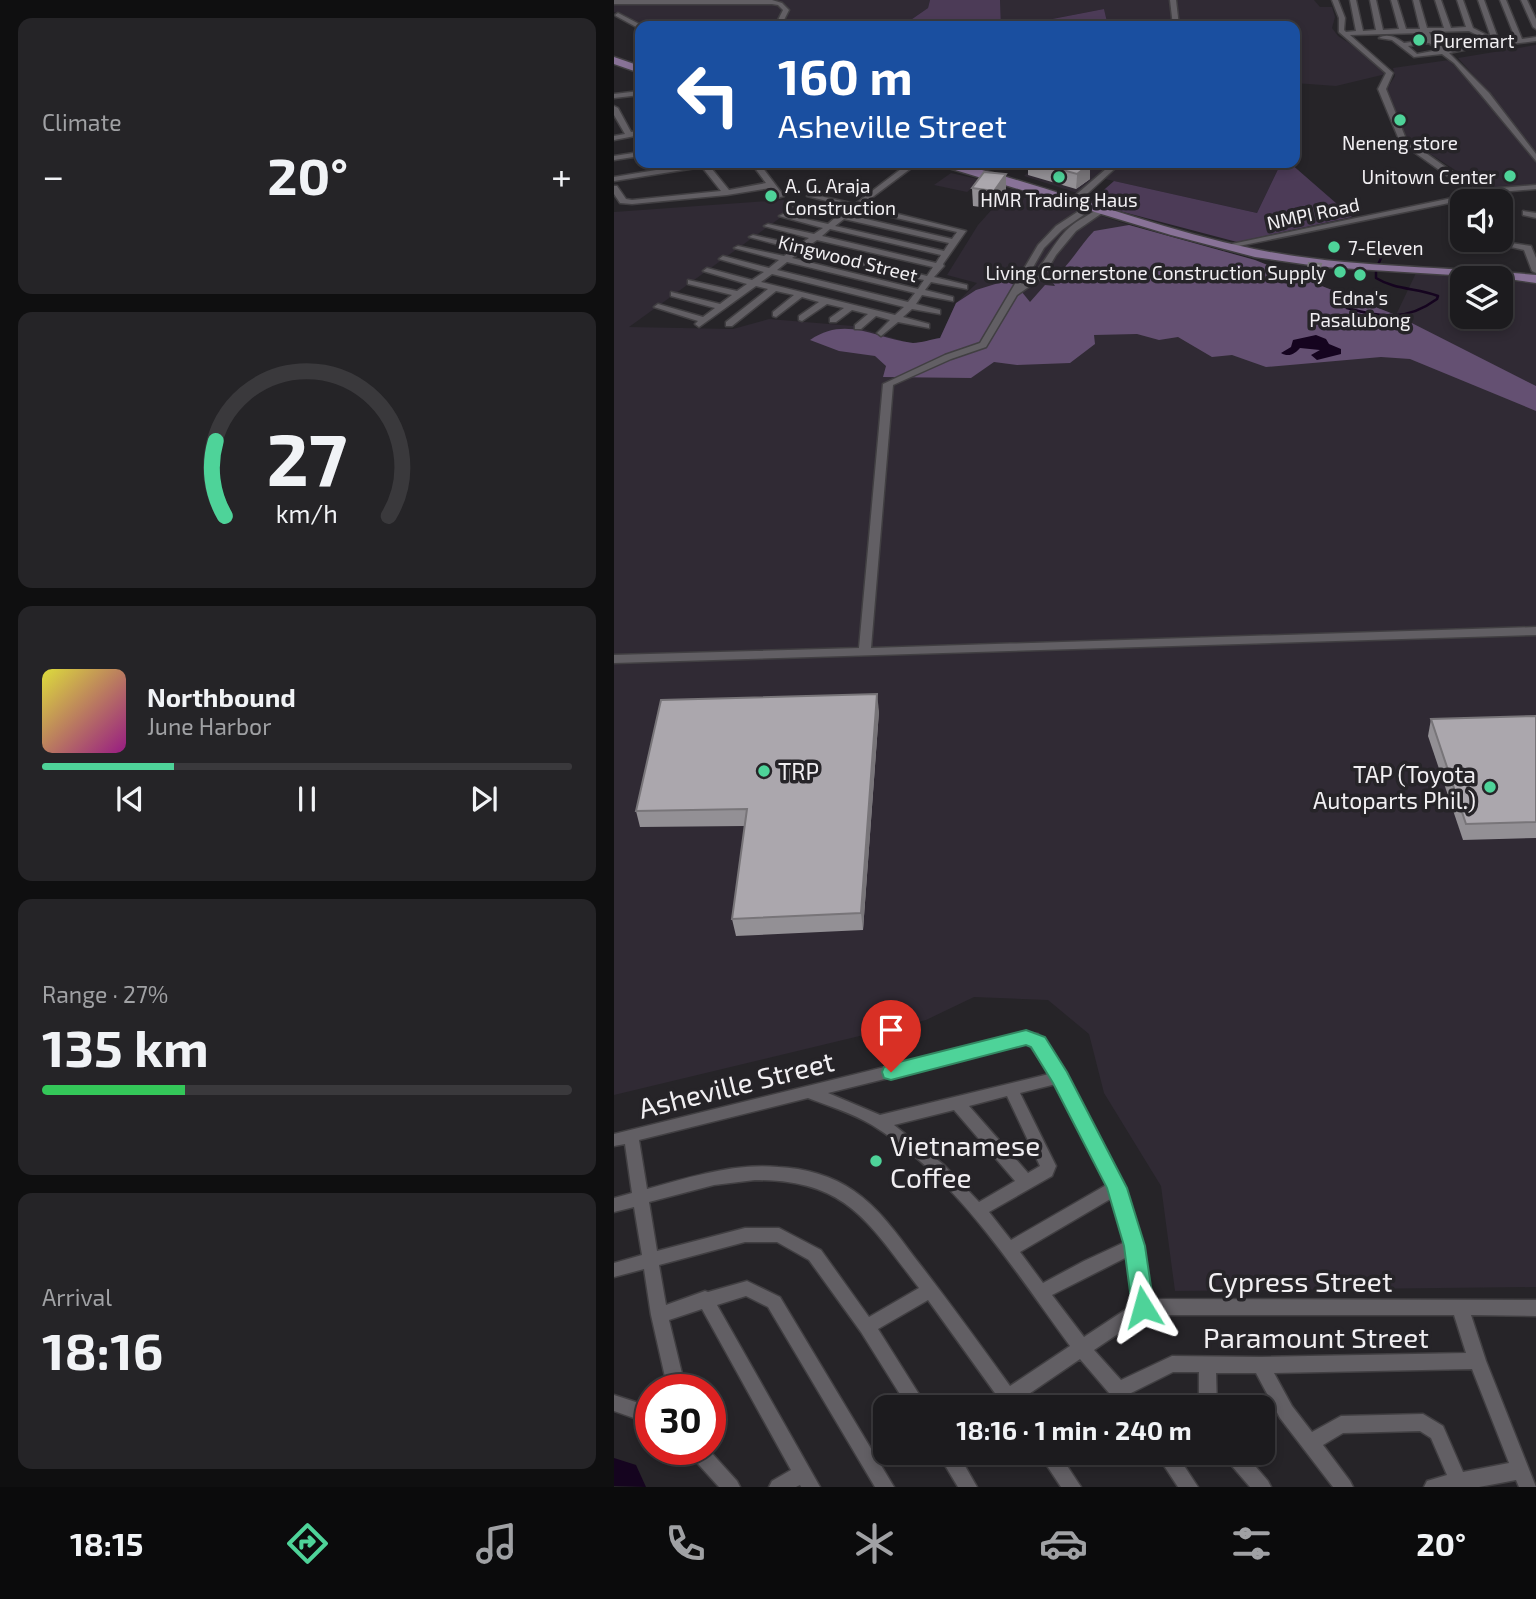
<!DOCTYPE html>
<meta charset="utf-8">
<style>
body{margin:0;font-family:"Exo 2",sans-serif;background:#252427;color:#f1f3f6;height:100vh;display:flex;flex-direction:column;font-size:26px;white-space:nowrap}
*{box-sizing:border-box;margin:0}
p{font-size:23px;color:#a0a1a4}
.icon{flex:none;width:38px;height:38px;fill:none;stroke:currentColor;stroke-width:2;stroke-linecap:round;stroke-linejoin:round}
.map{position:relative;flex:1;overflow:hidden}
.panel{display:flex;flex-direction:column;gap:18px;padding:18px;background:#0f0f10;width:614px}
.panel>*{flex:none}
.banner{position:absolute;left:21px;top:21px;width:665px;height:147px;border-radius:14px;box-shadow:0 4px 10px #0003,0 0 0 2px #3a393c;background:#1a4fa0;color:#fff;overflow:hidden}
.buttons{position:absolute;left:836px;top:189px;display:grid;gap:14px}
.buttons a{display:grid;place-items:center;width:63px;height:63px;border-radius:14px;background:#1c1b1e;box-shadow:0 4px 10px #0003,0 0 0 2px #3a393c;font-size:35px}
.speed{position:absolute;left:21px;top:1374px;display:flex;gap:14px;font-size:35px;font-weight:700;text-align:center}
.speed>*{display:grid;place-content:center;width:91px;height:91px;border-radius:50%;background:#1c1b1e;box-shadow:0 4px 10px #0003,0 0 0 2px #3a393c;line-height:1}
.speed .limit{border:10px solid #d22;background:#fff;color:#111}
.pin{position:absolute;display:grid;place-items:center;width:60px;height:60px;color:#fff;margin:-72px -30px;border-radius:50% 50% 50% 0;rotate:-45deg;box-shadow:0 0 7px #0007}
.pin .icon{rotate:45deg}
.me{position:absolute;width:77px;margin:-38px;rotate:352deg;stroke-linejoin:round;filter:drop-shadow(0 0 5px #0008)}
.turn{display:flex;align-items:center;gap:24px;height:147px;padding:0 28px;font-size:32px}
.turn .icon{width:91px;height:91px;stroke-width:2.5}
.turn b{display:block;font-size:49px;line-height:60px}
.big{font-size:52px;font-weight:700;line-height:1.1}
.panel .card{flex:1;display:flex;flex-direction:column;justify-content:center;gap:10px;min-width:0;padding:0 24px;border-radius:14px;background:#252427}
.panel .dial{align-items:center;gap:0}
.dial svg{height:182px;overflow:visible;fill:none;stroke:#3a393c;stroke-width:7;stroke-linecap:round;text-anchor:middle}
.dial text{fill:#f1f3f6;stroke:none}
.song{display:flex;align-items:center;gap:21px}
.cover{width:84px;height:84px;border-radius:10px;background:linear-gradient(135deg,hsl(60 70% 55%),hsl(310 70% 35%))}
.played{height:7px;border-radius:4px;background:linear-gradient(90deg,#4ed399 25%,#3a393c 25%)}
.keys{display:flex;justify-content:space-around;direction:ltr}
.heat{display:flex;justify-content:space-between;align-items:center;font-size:38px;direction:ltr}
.charge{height:10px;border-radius:5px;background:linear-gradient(90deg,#34c759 27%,#3a393c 0)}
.trip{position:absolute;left:259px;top:1395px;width:402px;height:70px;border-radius:14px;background:#1c1b1e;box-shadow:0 4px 10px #0003,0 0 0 2px #3a393c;font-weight:700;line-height:70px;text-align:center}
.dock{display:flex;height:112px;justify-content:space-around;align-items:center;background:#0b0b0c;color:#a0a1a4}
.dock .icon{width:49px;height:49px}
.dock .selected{color:#4ed399}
.dock b{font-size:32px;color:#f1f3f6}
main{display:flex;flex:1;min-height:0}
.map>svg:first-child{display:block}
.built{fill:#302a34}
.green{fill:#4c3b57}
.forest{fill:#645072}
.water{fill:#15041f}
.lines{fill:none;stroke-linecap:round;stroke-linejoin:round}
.stream{stroke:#15041f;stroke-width:2.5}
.river{fill:#15041f;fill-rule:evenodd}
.minor-casing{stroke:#413f42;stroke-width:3}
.primary-casing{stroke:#413f42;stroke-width:3}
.minor{fill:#625f64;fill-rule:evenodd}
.primary{fill:#887297;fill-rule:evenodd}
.wall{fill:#939095}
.shaded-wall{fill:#787579}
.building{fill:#aba7ad;stroke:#787579;stroke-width:2}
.route{fill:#4ed399;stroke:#338963;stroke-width:2}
.poi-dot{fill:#4ed399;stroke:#262428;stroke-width:2.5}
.labels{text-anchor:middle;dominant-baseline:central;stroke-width:7;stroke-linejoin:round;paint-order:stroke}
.far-poi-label{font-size:19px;fill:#f1eff2;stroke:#262428;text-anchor:start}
.far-street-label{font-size:19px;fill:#f1eff2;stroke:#262428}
.poi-label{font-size:23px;fill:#f1eff2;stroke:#262428;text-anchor:start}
.near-street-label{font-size:28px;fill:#f1eff2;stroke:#262428}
.near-poi-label{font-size:28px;fill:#f1eff2;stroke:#262428;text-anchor:start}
</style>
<main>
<section class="panel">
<div class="card"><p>Climate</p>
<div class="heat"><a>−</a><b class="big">20°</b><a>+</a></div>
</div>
<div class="card dial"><svg viewBox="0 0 100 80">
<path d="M14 69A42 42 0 1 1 86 69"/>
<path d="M14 69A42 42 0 0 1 10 36" stroke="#4ed399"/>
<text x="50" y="56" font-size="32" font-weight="700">27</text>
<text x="50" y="72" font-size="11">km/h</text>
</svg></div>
<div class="card">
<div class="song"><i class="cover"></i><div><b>Northbound</b><p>June Harbor</p></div></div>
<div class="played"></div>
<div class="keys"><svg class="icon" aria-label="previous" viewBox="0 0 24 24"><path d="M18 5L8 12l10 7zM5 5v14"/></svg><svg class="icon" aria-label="pause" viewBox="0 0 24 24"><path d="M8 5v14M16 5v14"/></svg><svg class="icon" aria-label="next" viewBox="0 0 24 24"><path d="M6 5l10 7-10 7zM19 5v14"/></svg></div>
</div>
<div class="card"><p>Range · 27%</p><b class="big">135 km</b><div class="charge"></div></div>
<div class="card"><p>Arrival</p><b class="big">18:16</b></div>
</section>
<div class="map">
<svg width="922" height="1487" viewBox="0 0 922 1487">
<rect width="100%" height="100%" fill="#262428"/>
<!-- built -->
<g class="built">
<path d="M0,0H316L314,8L288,26H27L0,12Z"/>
<path d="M386,0H700L706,7H718L721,17L718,28L724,36L741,47L772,74L722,86L681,83V26H494L490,9L402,26H387Z"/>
<path d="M922,45V185L863,190L855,179L793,139L773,89L781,76L779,68L835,60L867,95L876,94L844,58Z"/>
<path d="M423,163H667L643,213L482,177L463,193L410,176Z"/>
<path d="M337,173L368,180L353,192L320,185Z"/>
<path d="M398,187L515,225L641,260L782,315L802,273L865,278H849V317H887V280L922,284V1287L561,1291L547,1186L490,1093L475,1034L434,1000L360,997L312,1020L0,1095V212L169,200L184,205L15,327L119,329L155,319L239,326L299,344L326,338L342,303L363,283L333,275L364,225Z"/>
</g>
<!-- green -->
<g class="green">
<path d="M316,0H386L387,26H288L314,8Z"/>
<path d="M490,9L494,26H402Z"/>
<path d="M667,163H676L738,217L623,242L475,203L500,181L643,213Z"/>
</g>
<!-- forest -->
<path class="forest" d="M515,225L641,260L782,315L922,386V411L796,359L767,357L652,367L618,355L598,357L564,337L545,340L523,334L480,335L481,344L456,363L403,365L380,362L357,378L269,377L272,366L261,356L225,351L196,340C233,315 261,339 299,343C307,343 318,339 326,338L342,303L362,290L391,281L403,286L416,302L431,285L441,286L437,279C453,270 466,245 480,231Z"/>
<!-- water -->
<path class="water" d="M702,335L712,339L715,344L727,349V354L703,360L697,355L706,350L686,348C682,353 675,358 667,353L677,347L679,340Z"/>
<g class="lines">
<!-- stream -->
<path class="stream" d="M733,308C768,318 793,321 823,299L824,296C804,288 781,290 762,278V269L774,243"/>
<!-- river -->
<path class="river" d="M0,1458L22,1465L32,1487L0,1486Z"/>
<!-- minor casing -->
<g class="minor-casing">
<g id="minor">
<path d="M0,0H158L168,3L175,10L167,26H161L169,10L164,5L158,4H0Z"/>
<path d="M556,0H562L565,26H559Z"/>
<path d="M718,0H724L731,18L730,30L732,32L742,31L736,0H742L749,31L762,30L756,0H762L769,30L785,29L777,0H783L792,29H806L799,0H805L813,28H830L821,0H827L837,28L852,27L843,0H849L859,28L877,37L864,0H870L885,41L893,46V48H889L855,31L815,32L819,40L831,49L860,46V48L835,53L875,93L922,154V161L869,97L840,63L828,54L800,57L778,40L765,38C773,33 782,37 790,43L812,40L808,33L736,35L779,73L772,89L792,139L864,190L922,185V189L863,194L845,201L610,249V245H613L843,197L856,192L786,142L764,89L772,73L725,32V18ZM815,43L824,50L803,54L794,46Z"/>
<path d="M886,0H892L908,39L922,37V41L896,44V42L902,40Z"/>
<path d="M907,0H913L922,19V29L919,27Z"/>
<path d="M4,13L6,14L29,26L24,28L2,16L1,15Z"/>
<path d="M26,91V95L0,98V94Z"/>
<path d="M0,106L4,108L17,132L26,131V135L0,140V136L11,134L0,115Z"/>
<path d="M26,152V156L0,160V156Z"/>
<path d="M84,163H93L115,190L152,183L137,163H145L170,196L163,198L156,188L113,195L18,204L6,203L0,194V186H3L12,199L18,200L107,191L88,167L0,181V177Z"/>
<path d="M295,163H304L248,205L352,231L329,264L330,266L320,277L353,285V289L317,282L311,290L339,297V301L308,295L302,304L326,310V314L298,309L289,317L315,324V328L284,322L267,336L263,333L276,320L262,316L247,329H241V325L254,314L238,310L222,322H216V318L230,308L213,304L188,321L185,320V316L205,302L188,297L162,317L159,316V312L180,295L162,291L118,326H112V322L154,289L142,286L85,327L81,324L84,321L40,307L44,304L89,317L101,308L57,296V292L106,304L118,295L74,284V280L123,291L133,284L89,271L93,268L138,280L150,272L105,259L109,256L155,268L165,260L120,248L124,246L170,256L180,249L135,237L139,235L185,245L195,238L150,226L154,224L200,234L209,228L165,216L169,214L214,224L222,217L179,206L183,204L227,214L236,207L193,196L197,194L241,204ZM243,209L343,232L338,239L235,215ZM230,219L335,243L330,251L221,226ZM216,229L327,255L322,263L208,236ZM203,240L319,267L313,276L193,247ZM188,251L310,280L304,289L178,258ZM173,262L301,293L294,302L163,270ZM158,274L290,307L281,315L147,282Z"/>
<path d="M499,163H507L463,203H457V199Z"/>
<path d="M474,205L481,207L448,230L430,248L410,283C430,268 437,244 456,227C464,220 475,215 484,209L491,211L462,231L442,255L429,277L403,295L372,347L337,359L279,385L257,648L922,627V635L0,663V655L245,648L269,384L331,355L366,343L424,245L442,226Z"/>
<path d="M909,211L922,213V218L909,215Z"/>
<path d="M897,243L917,246L922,258V273L918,271L910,250L897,247Z"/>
<path d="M412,1032L424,1034L451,1073L511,1187L528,1246L536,1299L922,1300V1316L857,1315L872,1361L922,1487H905L902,1480L865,1487H810L813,1481L833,1475L817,1438L806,1431L729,1433L709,1445L736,1481L739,1487H719L666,1418L642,1373H602L603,1407H585V1372H559L517,1393L526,1407H507L466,1359L406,1400L410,1407H391L314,1300L264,1329L313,1407H294L247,1332L195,1260L163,1242H131L45,1265L52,1305L91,1291L94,1292L133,1281L166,1297L280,1487H261L154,1307L132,1296L103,1305L206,1487H187L186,1485L182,1487H155L158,1481L177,1470L88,1309L55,1320L72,1390H54L37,1315L30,1269L0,1277V1263L28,1255L20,1207L0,1212V1198L18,1193L11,1144L0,1146V1134ZM412,1044H415L435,1074L266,1115L214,1093ZM442,1084L494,1184L397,1240L375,1212L438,1176L442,1166L406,1093ZM393,1096L426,1166L414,1173L355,1106ZM194,1098C215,1106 238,1113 258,1125C343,1178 398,1267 456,1346L396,1386C365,1343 334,1300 301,1258C283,1234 265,1208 240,1191C219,1176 190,1168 164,1167C120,1163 76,1177 33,1189L25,1140ZM340,1110L401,1181L365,1202L330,1165L280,1125ZM141,1180C233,1180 253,1221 305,1288L255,1317L207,1250L165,1228H131L43,1251L35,1202L100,1185ZM498,1198L511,1242L470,1261L429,1283L406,1252ZM513,1257L520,1304L470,1337L438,1295ZM532,1315H840L852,1353L647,1357L558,1356L507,1380L480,1350ZM858,1369L895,1463L849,1472L829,1426L809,1414L727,1416L698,1432L678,1406L660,1373Z"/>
<path d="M0,1395L37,1407V1424L0,1411Z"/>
<path d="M73,1449H94L123,1481L126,1487H105L76,1455Z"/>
<path d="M323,1452H343L363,1487H344Z"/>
<path d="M424,1452H444L467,1487H447Z"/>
<path d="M541,1452H561L584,1487H564Z"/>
<path d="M608,1452H629L654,1481L657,1487H636L611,1458Z"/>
</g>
</g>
<!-- primary casing -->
<g class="primary-casing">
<g id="primary">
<path d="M0,57L26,66V73L0,64Z"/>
<path d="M318,163H339L368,170C459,195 548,230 640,249C732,268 828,266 922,275V283L887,278L710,267L641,257L557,235Z"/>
</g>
</g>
<!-- minor -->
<use href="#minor" class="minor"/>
<!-- primary -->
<use href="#primary" class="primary"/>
</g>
<!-- wall -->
<g class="wall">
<path d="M414,163H478L476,164V179L462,189L414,175Z"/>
<path d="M358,188L392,192L381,209L359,206Z"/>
<path d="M707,264L705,276L692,274L693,270Z"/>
<path d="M265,711L249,930L122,936L118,919L131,826L26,827L22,811Z"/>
<path d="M922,716V838L849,840L814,736L817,719Z"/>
</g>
<!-- shaded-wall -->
<g class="shaded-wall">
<path d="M464,163H478L476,164V179L462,189Z"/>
<path d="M392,174V192L381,209L380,191Z"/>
<path d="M263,694L265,711L249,930L247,913Z"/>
</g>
<!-- building -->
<g class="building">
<path d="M423,163H472L476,164L463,174Z"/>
<path d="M370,172L392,174L380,191L358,188Z"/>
<path d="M695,263L707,264L705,271L693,270Z"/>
<path d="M263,694L247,913L118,919L133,809L22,811L47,700Z"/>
<path d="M922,716V822L852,824L817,719Z"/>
</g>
<!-- route -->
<path class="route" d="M412,1030L431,1037L453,1072L513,1188L531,1246L540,1307L537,1314L529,1317L521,1314L518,1307L510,1246L493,1188L439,1083L417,1047L412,1045L277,1080L270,1078L268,1072L270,1067L277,1064Z"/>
<!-- markers -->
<g class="poi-dot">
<circle cx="805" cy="40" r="7"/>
<circle cx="786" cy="120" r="7"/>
<circle cx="896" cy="176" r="7"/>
<circle cx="445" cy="177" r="7"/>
<circle cx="157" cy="196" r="7"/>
<circle cx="720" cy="247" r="7"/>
<circle cx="726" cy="272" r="7"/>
<circle cx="746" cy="275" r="7"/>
<circle cx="150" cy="771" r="7"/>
<circle cx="876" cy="787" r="7"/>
<circle cx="262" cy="1161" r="7"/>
</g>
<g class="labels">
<!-- far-poi labels -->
<g class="far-poi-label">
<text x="819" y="40">Puremart</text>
<text x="786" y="142" text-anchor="middle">Neneng store</text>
<text x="882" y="176" text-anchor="end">Unitown Center</text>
<text x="171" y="185">A. G. Araja<tspan x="171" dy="22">Construction</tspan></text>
<text x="445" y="199" text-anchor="middle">HMR Trading Haus</text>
<text x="734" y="247">7-Eleven</text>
<text x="712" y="272" text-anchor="end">Living Cornerstone Construction Supply</text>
<text x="746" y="297" text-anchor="middle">Edna's<tspan x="746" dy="22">Pasalubong</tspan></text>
</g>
<!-- far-street labels -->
<g class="far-street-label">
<text transform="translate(699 213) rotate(-12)">NMPI Road</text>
<text transform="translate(234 258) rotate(14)">Kingwood Street</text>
</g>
<!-- poi labels -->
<g class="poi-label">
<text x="164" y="771">TRP</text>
<text x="862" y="774" text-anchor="end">TAP (Toyota<tspan x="862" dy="26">Autoparts Phil.)</tspan></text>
</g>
<!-- near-street labels -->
<g class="near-street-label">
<text transform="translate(122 1084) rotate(-14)">Asheville Street</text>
<text x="686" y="1281">Cypress Street</text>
<text x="702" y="1337">Paramount Street</text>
</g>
<!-- near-poi labels -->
<g class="near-poi-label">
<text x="276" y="1145">Vietnamese<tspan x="276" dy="32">Coffee</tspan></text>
</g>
</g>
</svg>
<div class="buttons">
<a><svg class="icon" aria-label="sound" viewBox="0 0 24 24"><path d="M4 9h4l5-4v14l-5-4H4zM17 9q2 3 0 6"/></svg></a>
<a><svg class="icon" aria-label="layers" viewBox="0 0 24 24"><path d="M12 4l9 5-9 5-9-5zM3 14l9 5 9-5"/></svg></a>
</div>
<div class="speed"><div class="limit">30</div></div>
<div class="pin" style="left:277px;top:1072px;background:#d93025"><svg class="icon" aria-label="arrive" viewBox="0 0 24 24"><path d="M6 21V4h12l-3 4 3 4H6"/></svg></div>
<svg class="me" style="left:529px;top:1307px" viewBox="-20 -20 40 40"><path d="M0-17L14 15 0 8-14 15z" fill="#4ed399" stroke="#fff" stroke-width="4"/></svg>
<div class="trip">18:16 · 1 min · 240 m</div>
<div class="banner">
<div class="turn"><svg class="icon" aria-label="left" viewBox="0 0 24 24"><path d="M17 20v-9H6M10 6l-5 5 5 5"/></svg><div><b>160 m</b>Asheville Street</div></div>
</div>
</div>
</main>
<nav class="dock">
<b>18:15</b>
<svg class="icon selected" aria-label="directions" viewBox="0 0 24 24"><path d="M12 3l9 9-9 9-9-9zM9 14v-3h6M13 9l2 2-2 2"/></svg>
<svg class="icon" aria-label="music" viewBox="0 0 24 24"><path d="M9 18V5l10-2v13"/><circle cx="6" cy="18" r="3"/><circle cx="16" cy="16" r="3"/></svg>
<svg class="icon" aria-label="phone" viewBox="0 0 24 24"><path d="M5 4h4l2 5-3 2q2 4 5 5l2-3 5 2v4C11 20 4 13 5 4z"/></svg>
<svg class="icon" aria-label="climate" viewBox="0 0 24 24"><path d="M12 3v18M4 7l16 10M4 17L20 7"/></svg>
<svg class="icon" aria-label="car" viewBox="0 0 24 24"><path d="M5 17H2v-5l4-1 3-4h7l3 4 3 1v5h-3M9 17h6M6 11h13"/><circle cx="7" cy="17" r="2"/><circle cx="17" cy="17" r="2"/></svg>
<svg class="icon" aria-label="filters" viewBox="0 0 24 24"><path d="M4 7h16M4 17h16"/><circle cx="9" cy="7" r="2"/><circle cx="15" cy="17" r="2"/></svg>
<b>20°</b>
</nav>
